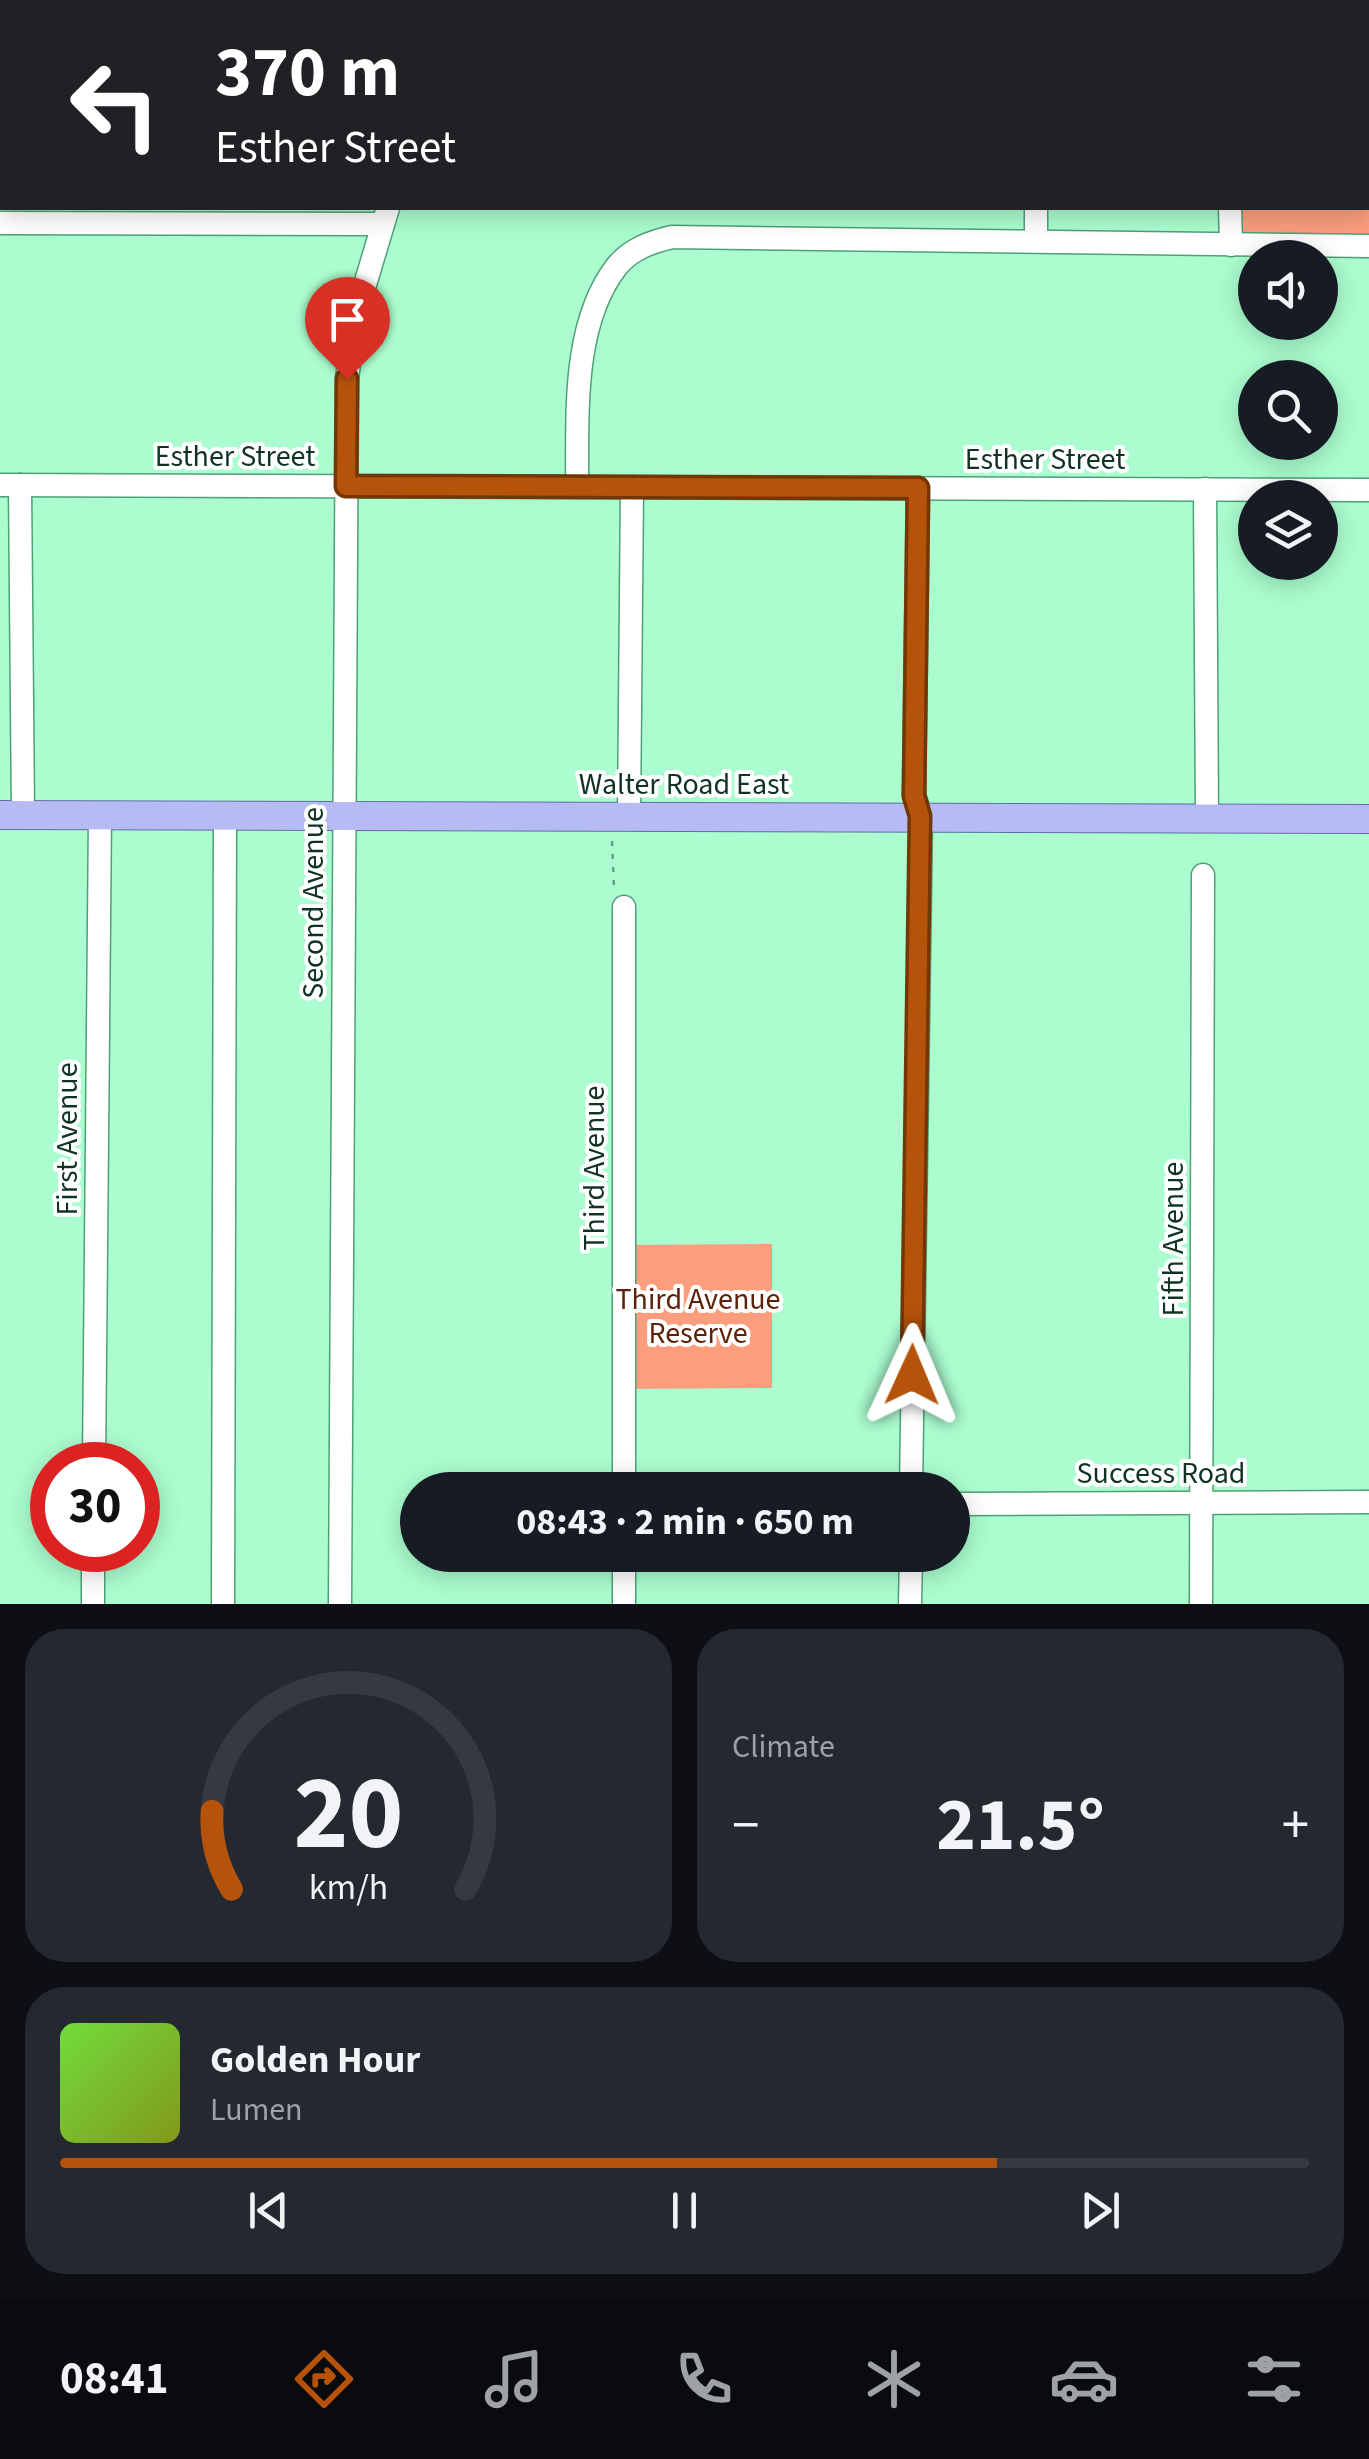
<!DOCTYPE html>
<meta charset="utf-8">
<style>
body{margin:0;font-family:"Source Sans 3",sans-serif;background:#242831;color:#f1f3f6;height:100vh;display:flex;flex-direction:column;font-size:38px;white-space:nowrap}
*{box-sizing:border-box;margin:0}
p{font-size:32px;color:#9ea1a6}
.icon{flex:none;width:55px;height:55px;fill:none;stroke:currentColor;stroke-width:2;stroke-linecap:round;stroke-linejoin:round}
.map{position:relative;height:1604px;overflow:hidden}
.sheet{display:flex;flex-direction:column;gap:25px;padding:25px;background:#0d0f14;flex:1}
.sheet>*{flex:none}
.hud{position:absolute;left:0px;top:0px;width:1370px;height:210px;box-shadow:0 5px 25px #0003;background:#202124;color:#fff;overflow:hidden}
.fabs{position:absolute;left:1238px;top:240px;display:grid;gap:20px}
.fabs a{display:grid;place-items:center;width:100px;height:100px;border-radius:50%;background:#171b24;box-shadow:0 5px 25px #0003;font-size:50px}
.speed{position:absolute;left:30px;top:1442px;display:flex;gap:20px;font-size:50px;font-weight:700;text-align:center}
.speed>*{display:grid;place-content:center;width:130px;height:130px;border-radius:50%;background:#171b24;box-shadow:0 5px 25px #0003;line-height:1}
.speed .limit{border:15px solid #d22;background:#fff;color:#111}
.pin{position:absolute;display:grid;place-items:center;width:85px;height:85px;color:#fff;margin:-102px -42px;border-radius:50% 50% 50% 0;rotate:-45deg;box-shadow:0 0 10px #0007}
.pin .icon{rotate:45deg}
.me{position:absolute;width:110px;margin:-55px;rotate:1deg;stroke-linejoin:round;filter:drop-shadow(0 0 8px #0008)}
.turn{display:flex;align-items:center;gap:35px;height:210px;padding:0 50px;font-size:45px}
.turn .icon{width:130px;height:130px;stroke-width:2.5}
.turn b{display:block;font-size:70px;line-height:85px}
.big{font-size:75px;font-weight:700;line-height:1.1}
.sheet .tile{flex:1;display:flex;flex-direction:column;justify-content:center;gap:15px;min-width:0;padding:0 35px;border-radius:40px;background:#242831}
.sheet .dial{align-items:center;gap:0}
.dial svg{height:260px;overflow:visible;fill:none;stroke:#363941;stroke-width:7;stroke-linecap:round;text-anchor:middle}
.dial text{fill:#f1f3f6;stroke:none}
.song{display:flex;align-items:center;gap:30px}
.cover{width:120px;height:120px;border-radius:15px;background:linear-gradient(135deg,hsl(100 70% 55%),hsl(70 70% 35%))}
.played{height:10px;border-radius:5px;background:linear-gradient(90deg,#b45309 75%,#363941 75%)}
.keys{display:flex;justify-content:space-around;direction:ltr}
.heat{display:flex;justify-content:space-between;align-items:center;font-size:55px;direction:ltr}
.sheet .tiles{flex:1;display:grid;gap:25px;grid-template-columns:1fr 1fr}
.tile:last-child{grid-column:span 2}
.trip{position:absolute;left:400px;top:1472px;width:570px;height:100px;border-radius:50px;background:#171b24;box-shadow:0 5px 25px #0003;font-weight:700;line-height:100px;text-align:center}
.menu{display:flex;height:160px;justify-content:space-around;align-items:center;background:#090b0e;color:#9ea1a6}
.menu .icon{width:70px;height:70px}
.menu .current{color:#b45309}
.menu b{font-size:45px;color:#f1f3f6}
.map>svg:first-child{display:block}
.green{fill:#fc9e7e}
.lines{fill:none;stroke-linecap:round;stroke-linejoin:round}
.minor-casing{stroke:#4fa076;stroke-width:25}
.major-casing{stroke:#5e6ea5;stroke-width:30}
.path{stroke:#649f7f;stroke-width:2.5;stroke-dasharray:5 8;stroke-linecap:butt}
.minor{stroke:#fff;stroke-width:22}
.major{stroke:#b7bbf4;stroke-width:28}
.route-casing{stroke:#753606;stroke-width:25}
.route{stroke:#b45309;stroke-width:18}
.labels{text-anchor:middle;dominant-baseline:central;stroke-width:8;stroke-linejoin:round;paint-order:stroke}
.street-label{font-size:30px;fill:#132;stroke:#fff}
.park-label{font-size:30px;fill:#5d210a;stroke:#fff}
</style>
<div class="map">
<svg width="1369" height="1604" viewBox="0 0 1369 1604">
<rect width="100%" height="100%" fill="#abfdcf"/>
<!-- green -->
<g class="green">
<path d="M1369,161V246L1231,245L1230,208H1368Z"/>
<path d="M772,1244V1388L624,1389V1245Z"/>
</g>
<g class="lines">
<!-- minor casing -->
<g class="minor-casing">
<g id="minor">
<path d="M660,0L666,2"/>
<path d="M518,2L520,0"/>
<path d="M779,2L783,0"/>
<path d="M1037,2V0"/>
<path d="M1368,161H1369"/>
<path d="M1230,208L1231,245"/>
<path d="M0,223L380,224"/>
<path d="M1036,241V208"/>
<path d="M0,485L1369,490"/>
<path d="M20,485L23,814"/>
<path d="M577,487C578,417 571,325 617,266C631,249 651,242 672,237L1369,246"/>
<path d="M1205,489L1207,817"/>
<path d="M629,817L632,487"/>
<path d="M94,1465L100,814"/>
<path d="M624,1490V907"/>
<path d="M911,1490L921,817L914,795L918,488"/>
<path d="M952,1504L1369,1502"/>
<path d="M93,1604V1550"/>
<path d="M223,1604L225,817"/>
<path d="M340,1604L347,379L355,318L388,208"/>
<path d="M624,1604V1555"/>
<path d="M910,1604L911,1555"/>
<path d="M1201,1604L1203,875"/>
</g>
</g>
<!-- major casing -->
<g class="major-casing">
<path id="major" d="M0,815L1369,819"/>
</g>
<!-- path -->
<path class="path" d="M612,841L614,888"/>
<!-- minor -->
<use href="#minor" class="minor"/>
<!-- major -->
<use href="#major" class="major"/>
</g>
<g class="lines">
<!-- route casing -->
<g class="route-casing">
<path id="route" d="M347,379L346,486L918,488L914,796L920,816L912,1375"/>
</g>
<!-- route -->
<use href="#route" class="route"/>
</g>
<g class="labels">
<!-- street labels -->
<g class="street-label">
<text x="235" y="456">Esther Street</text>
<text x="1045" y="459">Esther Street</text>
<text x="684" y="784">Walter Road East</text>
<text transform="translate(313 903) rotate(-90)">Second Avenue</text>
<text transform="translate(67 1139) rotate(-90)">First Avenue</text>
<text transform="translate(594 1168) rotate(-90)">Third Avenue</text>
<text transform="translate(1173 1239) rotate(-90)">Fifth Avenue</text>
<text x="1161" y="1473">Success Road</text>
</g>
<!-- park labels -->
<g class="park-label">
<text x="698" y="1299">Third Avenue<tspan x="698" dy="34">Reserve</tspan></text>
</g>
</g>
</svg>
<div class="fabs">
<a><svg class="icon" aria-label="sound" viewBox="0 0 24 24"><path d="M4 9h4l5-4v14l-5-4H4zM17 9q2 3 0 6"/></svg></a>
<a><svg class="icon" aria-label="search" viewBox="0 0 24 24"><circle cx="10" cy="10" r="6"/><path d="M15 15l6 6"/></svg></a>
<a><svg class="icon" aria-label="layers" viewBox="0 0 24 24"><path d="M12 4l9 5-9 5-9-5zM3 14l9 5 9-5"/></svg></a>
</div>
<div class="speed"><div class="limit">30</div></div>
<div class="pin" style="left:347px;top:379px;background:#d93025"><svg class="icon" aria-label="arrive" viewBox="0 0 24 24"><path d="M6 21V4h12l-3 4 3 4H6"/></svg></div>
<svg class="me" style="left:912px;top:1375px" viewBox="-20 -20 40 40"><path d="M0-17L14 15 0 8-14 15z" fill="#b45309" stroke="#fff" stroke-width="4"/></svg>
<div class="trip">08:43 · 2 min · 650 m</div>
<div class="hud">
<div class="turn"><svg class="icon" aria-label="left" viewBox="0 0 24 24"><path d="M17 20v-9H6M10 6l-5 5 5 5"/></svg><div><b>370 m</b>Esther Street</div></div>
</div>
</div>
<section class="sheet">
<div class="tiles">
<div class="tile dial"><svg viewBox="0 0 100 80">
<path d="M14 69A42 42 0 1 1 86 69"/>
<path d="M14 69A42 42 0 0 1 8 45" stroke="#b45309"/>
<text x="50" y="56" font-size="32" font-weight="700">20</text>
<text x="50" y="72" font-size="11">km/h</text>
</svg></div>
<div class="tile"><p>Climate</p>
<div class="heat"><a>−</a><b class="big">21.5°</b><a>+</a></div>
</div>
<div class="tile">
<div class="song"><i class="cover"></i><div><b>Golden Hour</b><p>Lumen</p></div></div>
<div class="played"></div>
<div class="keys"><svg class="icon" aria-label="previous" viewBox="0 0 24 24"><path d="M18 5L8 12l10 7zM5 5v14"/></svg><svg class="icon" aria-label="pause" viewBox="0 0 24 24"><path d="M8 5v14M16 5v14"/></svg><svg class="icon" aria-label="next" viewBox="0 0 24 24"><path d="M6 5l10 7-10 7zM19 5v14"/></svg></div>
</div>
</div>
</section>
<nav class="menu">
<b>08:41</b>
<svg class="icon current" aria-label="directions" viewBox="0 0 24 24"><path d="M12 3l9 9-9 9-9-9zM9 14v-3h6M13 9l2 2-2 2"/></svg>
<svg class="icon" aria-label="music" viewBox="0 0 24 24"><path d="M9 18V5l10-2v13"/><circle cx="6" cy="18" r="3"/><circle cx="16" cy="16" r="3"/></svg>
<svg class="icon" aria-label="phone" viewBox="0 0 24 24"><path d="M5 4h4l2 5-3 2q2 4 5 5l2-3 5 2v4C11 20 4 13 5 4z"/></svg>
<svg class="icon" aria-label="climate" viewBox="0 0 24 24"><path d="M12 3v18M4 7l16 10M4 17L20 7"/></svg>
<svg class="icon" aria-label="car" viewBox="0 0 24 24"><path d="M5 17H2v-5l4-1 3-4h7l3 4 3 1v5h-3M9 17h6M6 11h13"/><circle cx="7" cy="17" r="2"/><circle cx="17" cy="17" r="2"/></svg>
<svg class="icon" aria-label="filters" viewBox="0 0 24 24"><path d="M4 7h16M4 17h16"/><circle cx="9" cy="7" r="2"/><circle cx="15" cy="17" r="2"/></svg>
</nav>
